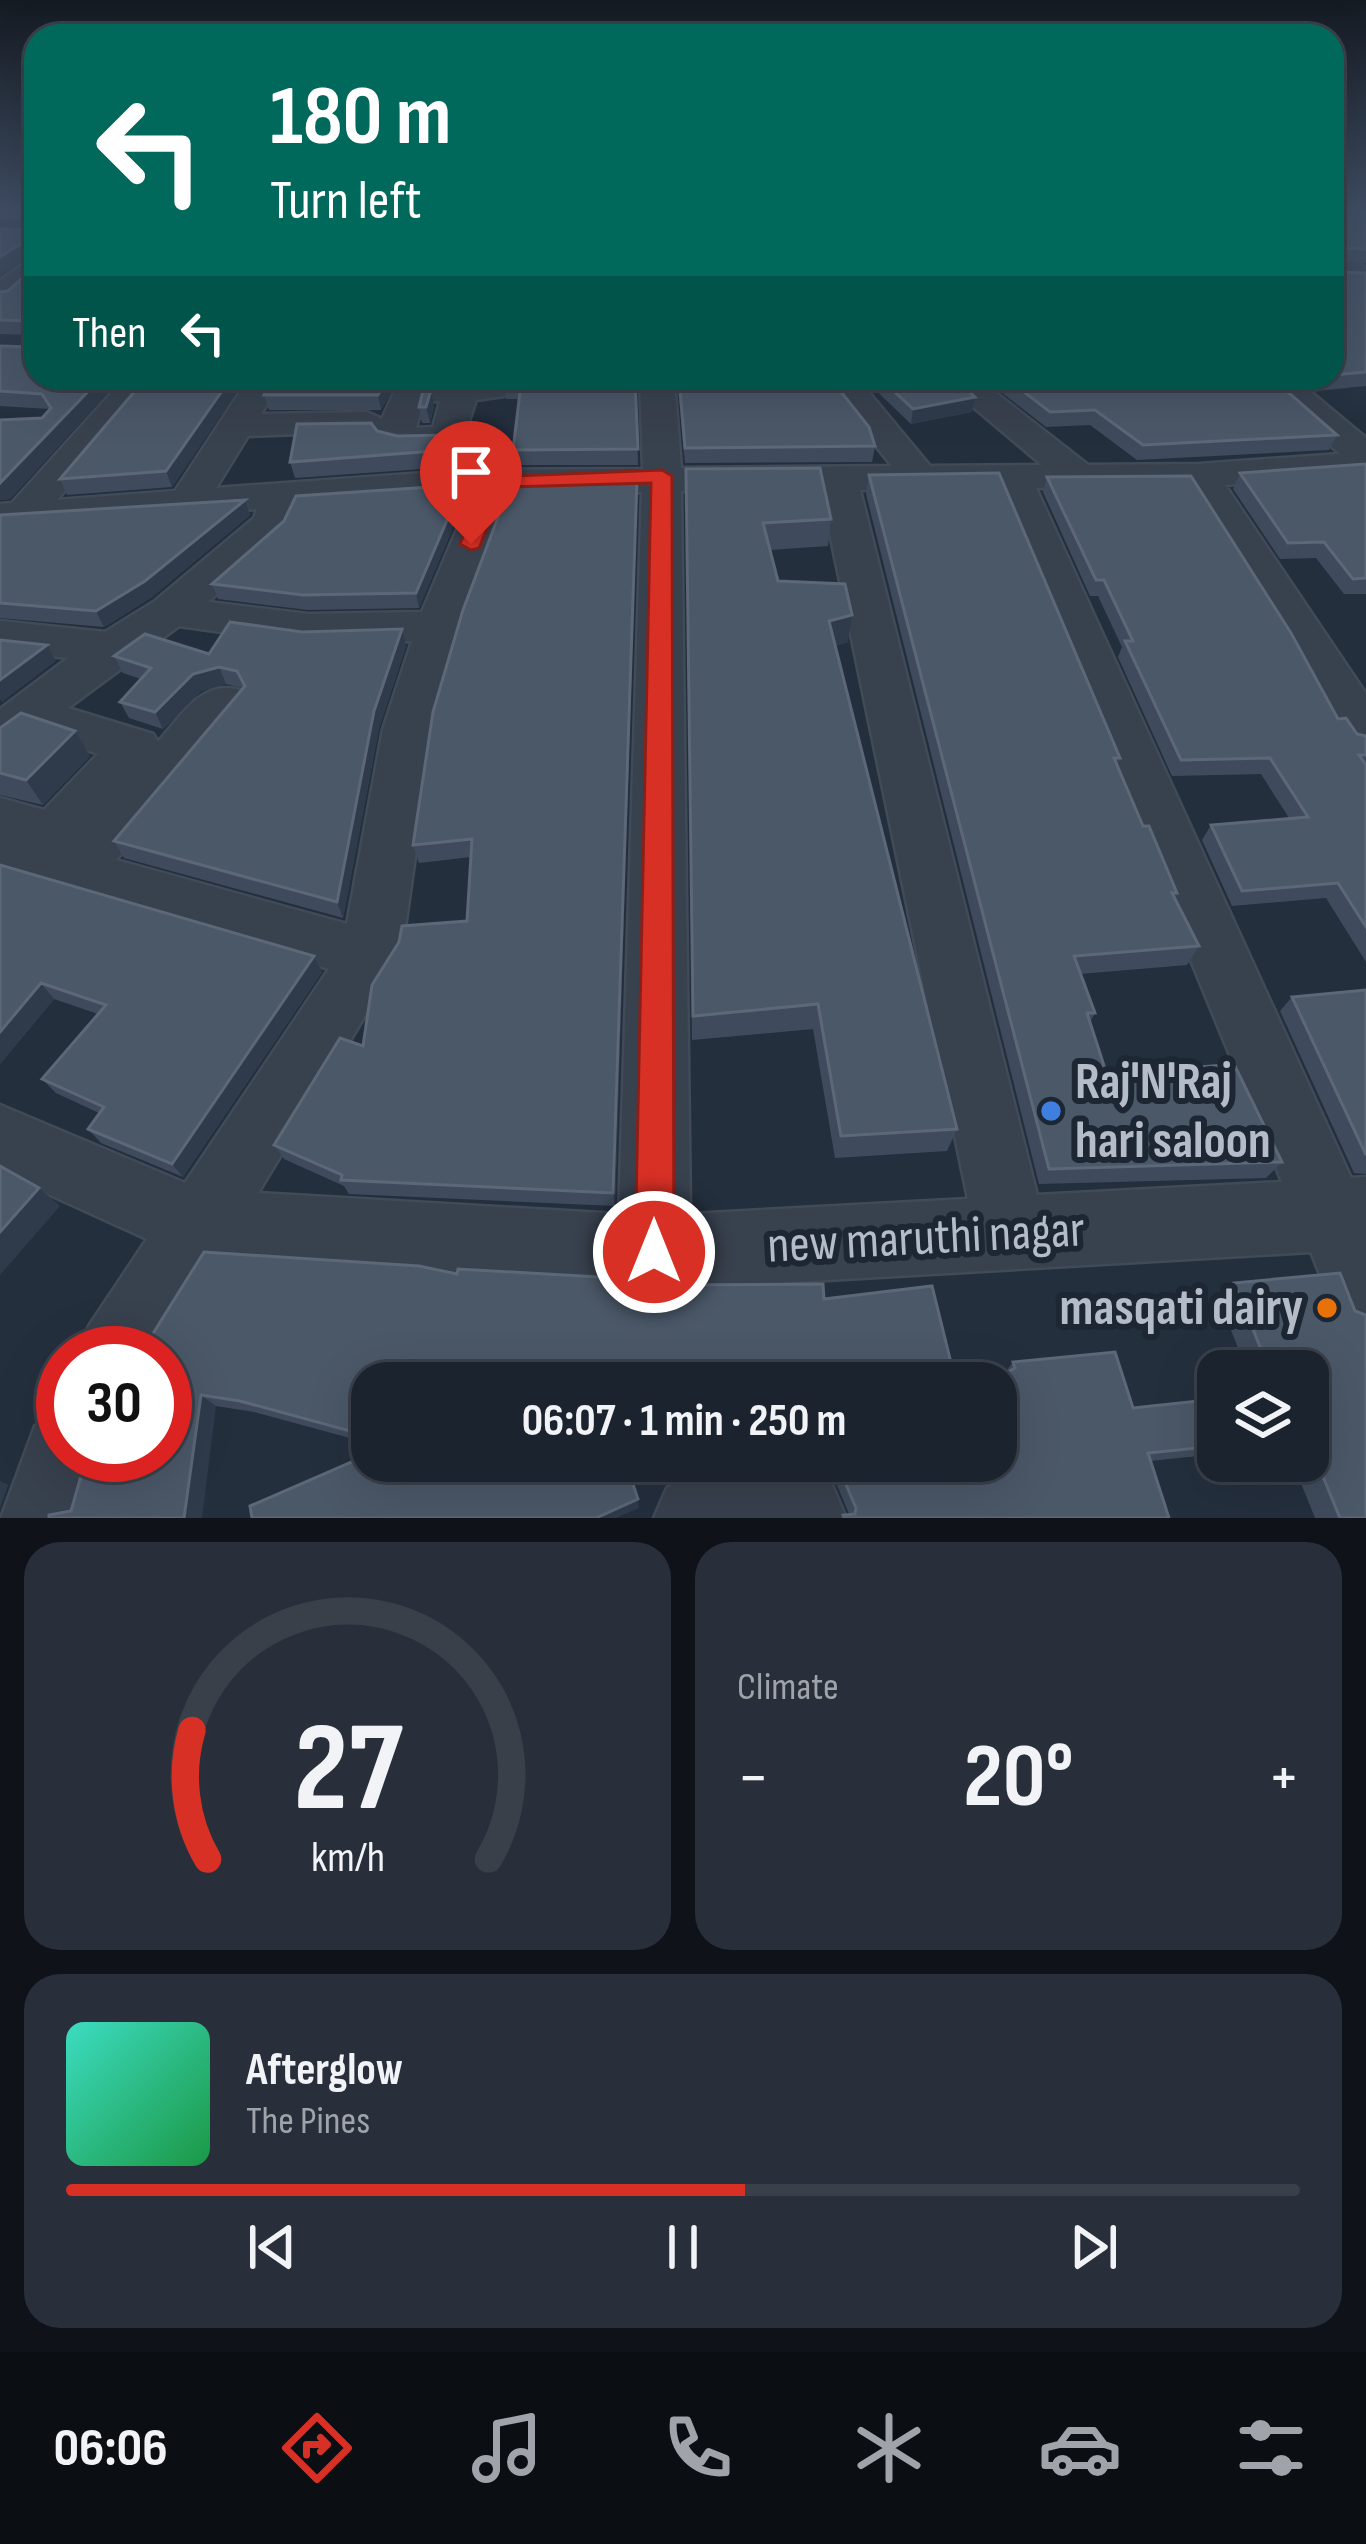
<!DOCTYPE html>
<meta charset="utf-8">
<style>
body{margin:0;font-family:"Sofia Sans Condensed",sans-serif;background:#282f3a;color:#f1f3f6;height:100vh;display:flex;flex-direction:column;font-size:45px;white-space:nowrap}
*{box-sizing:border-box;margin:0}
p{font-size:39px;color:#a0a4aa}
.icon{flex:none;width:66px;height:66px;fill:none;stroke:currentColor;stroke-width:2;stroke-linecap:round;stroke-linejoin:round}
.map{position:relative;height:1518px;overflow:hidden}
.side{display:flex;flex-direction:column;gap:24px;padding:24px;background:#0f1319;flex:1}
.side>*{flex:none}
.hud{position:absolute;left:24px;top:24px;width:1320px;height:366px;border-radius:36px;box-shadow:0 12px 48px #0002,0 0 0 3px #39404a;background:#00695c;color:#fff;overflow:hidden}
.fabs{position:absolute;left:1197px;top:1350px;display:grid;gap:24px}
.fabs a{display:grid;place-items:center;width:132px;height:132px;border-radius:24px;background:#1b232e;box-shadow:0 12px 48px #0002,0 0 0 3px #39404a;font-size:60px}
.speed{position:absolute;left:36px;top:1326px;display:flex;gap:24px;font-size:60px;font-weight:700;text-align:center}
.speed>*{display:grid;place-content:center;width:156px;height:156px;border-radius:50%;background:#1b232e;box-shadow:0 12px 48px #0002,0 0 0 3px #39404a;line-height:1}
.speed .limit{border:18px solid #d22;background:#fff;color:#111}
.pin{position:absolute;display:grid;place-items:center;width:102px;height:102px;color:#fff;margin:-123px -51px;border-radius:50% 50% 50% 0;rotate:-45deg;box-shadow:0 0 12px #0007}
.pin .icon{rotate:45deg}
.me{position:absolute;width:132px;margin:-66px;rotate:0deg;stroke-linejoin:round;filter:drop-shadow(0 0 9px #0008)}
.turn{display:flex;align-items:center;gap:42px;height:252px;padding:0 48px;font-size:54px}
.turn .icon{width:156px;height:156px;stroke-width:2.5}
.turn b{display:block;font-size:84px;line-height:102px}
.then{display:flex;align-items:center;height:114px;padding:0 48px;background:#0003;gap:24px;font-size:45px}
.big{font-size:90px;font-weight:700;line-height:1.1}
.side .card{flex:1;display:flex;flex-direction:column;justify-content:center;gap:18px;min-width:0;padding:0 42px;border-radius:36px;background:#282f3a}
.side .dial{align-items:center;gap:0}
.dial svg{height:312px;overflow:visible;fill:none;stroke:#39404a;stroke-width:7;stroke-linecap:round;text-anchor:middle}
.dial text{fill:#f1f3f6;stroke:none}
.song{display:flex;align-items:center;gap:36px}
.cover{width:144px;height:144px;border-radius:18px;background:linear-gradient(135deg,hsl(170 70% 55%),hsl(140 70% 35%))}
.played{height:12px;border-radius:6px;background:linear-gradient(90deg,#d93025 55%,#39404a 55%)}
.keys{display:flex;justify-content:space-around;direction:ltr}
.heat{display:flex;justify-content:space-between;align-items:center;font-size:66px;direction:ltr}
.side .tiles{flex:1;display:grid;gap:24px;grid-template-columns:1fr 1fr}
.card:last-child{grid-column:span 2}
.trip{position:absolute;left:351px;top:1362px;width:666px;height:120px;border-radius:36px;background:#1b232e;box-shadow:0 12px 48px #0002,0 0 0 3px #39404a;font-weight:700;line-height:120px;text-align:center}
.tab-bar{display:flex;height:192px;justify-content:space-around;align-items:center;background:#0b0e12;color:#a0a4aa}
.tab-bar .icon{width:84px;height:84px}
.tab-bar .selected{color:#d93025}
.tab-bar b{font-size:54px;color:#f1f3f6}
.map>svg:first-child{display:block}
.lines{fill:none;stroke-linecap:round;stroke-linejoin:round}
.minor-casing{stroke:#414a57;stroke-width:5}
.minor{fill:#38414e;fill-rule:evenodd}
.wall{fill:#3f4b5c}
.shaded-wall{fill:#2f3b4b}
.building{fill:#4b5868;stroke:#5c6777;stroke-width:3}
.route{fill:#d93025;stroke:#8d1f18;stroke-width:3}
.shop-dot{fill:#3f7fe0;stroke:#1d2633;stroke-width:4.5}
.food-dot{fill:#e8710a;stroke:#1d2633;stroke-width:4.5}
.labels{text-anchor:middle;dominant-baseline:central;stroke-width:12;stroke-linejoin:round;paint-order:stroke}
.near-poi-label{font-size:51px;font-weight:bold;fill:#b4bcc9;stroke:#1d2633;text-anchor:start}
.near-street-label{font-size:51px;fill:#b4bcc9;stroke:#1d2633}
</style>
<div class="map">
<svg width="1366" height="1518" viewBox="0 0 1366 1518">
<rect width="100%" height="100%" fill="#242f3e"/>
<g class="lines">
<!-- minor casing -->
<g class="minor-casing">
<g id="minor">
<path d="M1332,246L1366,268V280H1346L1332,269Z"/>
<path d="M36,255V279L11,301L0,304V280Z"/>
<path d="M125,378H160L57,500L175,491L249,378H283L261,414L367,412L382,419L397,386L409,383L492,379L504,382L509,389L504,396L476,400L461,445C435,451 407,452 382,443L378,431L248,436L216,488L466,470L643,469L640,378H674L681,468L892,466L821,378H857L930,466L1042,465L939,378H977L1088,465L1199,464L1340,454L1256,378H1294L1366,438V474L1225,485L1366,694V751L1348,746L1187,487L1036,488L1351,1178L1366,1177V1333L1339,1322L1311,1252L654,1290L216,1262L160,1353H77L89,1326L147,1239L0,1172V1105L185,1183L329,969L0,871V798L44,810L98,754L36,733L18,748L0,753V709L68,658L0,651V621L105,632L155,601L254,518L257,509L0,528V504L12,503ZM440,401L433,427L416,428L423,402ZM997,488L1282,1182L1037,1195L860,490ZM821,490L968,1199L690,1214L681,491ZM642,492L619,1214L258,1193L401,956L433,729L462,626L511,493ZM472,494L422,612L308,614L208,602L286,532L298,506ZM179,626L308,644L412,641L383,729L347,924L116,860L247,702L240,690C202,679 181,716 158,742L153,734L68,708Z"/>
<path d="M1090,378H1221L1216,385L1204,388L1120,399L1108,396Z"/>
<path d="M63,1414V1455H105L87,1518H1L35,1426Z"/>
<path d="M719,1461H822L846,1518H654L667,1488Z"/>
</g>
</g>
<!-- minor -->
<use href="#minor" class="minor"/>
</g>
<!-- wall -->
<g class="wall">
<path d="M0,208H36V378H121L10,499L0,500V420L42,418L50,409L0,406V346L32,347L33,335L0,334V292L8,291L33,269L34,252L0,275L34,230V221L0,220Z"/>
<path d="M1332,208L1366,209V263L1335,262V272L1366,273V386L1316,391L1300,378H1332Z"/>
<path d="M146,378H246L172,487L67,495L60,479Z"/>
<path d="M273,378H495L397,382L381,410H269L264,395Z"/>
<path d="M505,378H636L638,465H515L513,450L519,399H506L504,385L507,381Z"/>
<path d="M677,378H830L875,446L872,462L685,463Z"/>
<path d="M863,378H954L972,412L911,424Z"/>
<path d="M983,378H1103L1109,384L1337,435L1329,450L1137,460L1090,425L1046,427Z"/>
<path d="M434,406L430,423H422L419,407Z"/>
<path d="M377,431L453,451L450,467L295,478L290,462Z"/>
<path d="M1366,464V594H1344L1316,558L1280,559L1233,489L1240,473Z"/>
<path d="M686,469L831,519L828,546L770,550L778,581L848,642L835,646L957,1129L947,1151L835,1158L813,1029L692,1040Z"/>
<path d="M869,475L1120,758L1117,765L1143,826L1177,893L1174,898L1199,946L1187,965L1080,974L1095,1013L1090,1022L1107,1075L1282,1162L1266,1178L1039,1184L866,494Z"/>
<path d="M1047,477L1338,719L1357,734L1366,736V962L1326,898L1232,906L1202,840L1211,825L1289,818L1261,774L1172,776L1118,657L1122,647L1098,596H1090L1043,492Z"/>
<path d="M637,479L615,1206L349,1194L344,1186L284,1159L274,1145L363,1046L467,921L471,857L419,863L413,845Z"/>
<path d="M465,499L419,608L308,610L218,599L212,584Z"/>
<path d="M245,500L250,515L152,597L104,627L0,618V515Z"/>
<path d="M406,646L379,728L343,918L124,858L114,841L243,688L226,684L201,691L163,729L129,718L120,702L141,679L123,673L114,656Z"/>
<path d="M0,728L90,756L43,805L0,795Z"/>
<path d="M0,865L322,972L183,1177L101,1143L88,1129L99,1113L56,1093L42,1079L98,1014L54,999L0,1064Z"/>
<path d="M1366,990V1174L1354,1173L1280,1011L1292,997Z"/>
<path d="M1340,1273L1355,1311L1366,1315V1518H1315L1292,1461H1308V1371H1247L1218,1297L1234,1283Z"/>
<path d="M457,1274L667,1281L372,1383V1444L254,1412L216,1406L71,1511L147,1343Z"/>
<path d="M1013,1362L1133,1408L1218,1399V1454L1150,1461L1169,1518H841L843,1515L849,1514L827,1461H996L1003,1375Z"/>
</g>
<!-- shaded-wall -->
<g class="shaded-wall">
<path d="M31,237L36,251L0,275V257Z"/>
<path d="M101,378H121L10,499L0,500V483Z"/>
<path d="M231,378H246L172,487L166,471Z"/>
<path d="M387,378H396L397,382L381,410L378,395Z"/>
<path d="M431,390L434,406L430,423L426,407Z"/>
<path d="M975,397L972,412L911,424L913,409Z"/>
<path d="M450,435L453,451L450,467L447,450Z"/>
<path d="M637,479V497L615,1206L613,1193Z"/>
<path d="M462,485L465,499L419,608L416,593Z"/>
<path d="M245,500L250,515L152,597L104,627L96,611Z"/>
<path d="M852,615L848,642L826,649L829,621Z"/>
<path d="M402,629L406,646L379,728L343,918L337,902L374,711Z"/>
<path d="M47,645L56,661L2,702L0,699V680Z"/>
<path d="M219,667L226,684L201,691L163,729L155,712L193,674Z"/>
<path d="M75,731L90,756L43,805L26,780Z"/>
<path d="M314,956L322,972L183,1177L172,1164Z"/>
<path d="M41,983L54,999L0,1064V1032Z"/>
<path d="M39,1188L60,1206L0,1275V1232Z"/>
<path d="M201,1395L216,1406L202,1518H184Z"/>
<path d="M0,1481L8,1485L0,1508Z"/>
<path d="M638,1499L639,1508L616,1518H596Z"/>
</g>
<!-- building -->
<g class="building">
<path d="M32,208H36V378H101L0,483V420L42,418L51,408L42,394L0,391V346L32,347L33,321L0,320V292L8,291L33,269L35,242L31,237L0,257V229L34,230V208Z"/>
<path d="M1332,208L1366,209V249L1335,248V272L1366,273V372L1332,375Z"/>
<path d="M146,378H231L166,471L60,479Z"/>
<path d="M273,378H387L378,395H264Z"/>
<path d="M509,378H635L638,449L513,450L521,384L504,385Z"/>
<path d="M679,378H830L869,427L875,446L685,448Z"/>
<path d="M880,378H954L975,397L913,409Z"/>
<path d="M1006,378H1103L1109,384L1125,389L1200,378H1272L1337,435L1143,445L1095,410L1050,412Z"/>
<path d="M431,390L426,407H419L423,391Z"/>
<path d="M371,423L377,431L397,436L450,435L447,450L290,462L297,424Z"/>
<path d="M1366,464V578L1353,579L1324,542L1288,543L1240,473Z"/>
<path d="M820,468L831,519L763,523L778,581L845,584L852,615L829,621L957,1129L841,1136L818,1004L693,1016L686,469Z"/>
<path d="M999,473L1120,758H1114L1143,826H1149L1177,893H1172L1199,946L1074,956L1095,1013H1087L1107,1075L1234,1064L1282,1162L1049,1169L869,475Z"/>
<path d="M1191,476L1291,633L1338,719L1346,718L1357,734L1366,736V755H1359L1366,765V927L1338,883L1242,891L1211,825L1308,817L1270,758L1181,760L1125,641H1133L1104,580H1096L1047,477Z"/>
<path d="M637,479L613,1193L341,1180L342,1175L274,1145L340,1038L363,1046L372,985L399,942L402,926L467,921L472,839L413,845L433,712L463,610L512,480Z"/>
<path d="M462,485L416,593L303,595L212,584L284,521L296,496Z"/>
<path d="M245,500L145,581L96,611L0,603V515Z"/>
<path d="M230,622L302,632L402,629L374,711L337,902L114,841L245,686L237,671L219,667L193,674L155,712L120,702L151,668L114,656L145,634L209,654Z"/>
<path d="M0,640L47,645L0,680Z"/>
<path d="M21,713L75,731L26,780L0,773V728Z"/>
<path d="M0,865L314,956L172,1164L88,1129L104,1107L42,1079L106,1005L41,983L0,1032Z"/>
<path d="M1366,990V1155L1292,997Z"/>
<path d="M0,1166L39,1188L0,1232Z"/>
<path d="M204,1252L419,1266L457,1274L458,1269L667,1281V1285L823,1284L824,1299L932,1286L956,1383H372V1437L240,1401L201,1395L184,1518H49V1515L71,1511L87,1455H165V1353H119L123,1345L147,1343Z"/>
<path d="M1340,1273L1355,1311L1366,1315V1518H1340L1308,1440V1371H1270L1234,1283Z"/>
<path d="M1115,1352L1133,1408L1218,1399V1446L1148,1453L1169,1518H844L843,1515L855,1514L856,1508L836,1461H996V1383H988L1015,1368L1013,1362Z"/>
<path d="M372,1453V1461H625L638,1499L596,1518H252L250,1506Z"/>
</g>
<!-- sky -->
<linearGradient id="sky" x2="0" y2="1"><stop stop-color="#141a22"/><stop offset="0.5" stop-color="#3f4d63"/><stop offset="1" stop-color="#3f4d63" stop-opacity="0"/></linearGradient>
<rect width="1366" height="420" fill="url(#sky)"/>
<!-- route -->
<path class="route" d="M662,470L672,476L674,1252L668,1266L654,1272L640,1266L635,1252L651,483L504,487L479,548L471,550L460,544L488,477Z"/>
<!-- markers -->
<circle class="shop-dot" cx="1051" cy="1111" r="12"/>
<circle class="food-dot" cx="1327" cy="1308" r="12"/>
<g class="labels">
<!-- near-poi labels -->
<g class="near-poi-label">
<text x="1075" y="1082">Raj'N'Raj<tspan x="1075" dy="59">hari saloon</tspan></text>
<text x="1303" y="1308" text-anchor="end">masqati dairy</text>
</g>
<!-- near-street labels -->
<g class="near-street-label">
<text transform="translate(926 1238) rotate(-3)">new maruthi nagar</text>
</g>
</g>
</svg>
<div class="fabs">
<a><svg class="icon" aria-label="layers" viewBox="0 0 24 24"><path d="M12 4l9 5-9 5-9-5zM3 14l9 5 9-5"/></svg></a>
</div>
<div class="speed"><div class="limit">30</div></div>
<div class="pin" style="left:471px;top:544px;background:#d93025"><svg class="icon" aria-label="arrive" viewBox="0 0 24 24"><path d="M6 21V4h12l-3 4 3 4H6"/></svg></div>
<svg class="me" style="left:654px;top:1252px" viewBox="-20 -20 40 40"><circle r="17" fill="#d93025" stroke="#fff" stroke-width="3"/><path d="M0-11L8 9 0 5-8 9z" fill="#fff"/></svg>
<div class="trip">06:07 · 1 min · 250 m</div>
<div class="hud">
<div class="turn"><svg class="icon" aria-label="left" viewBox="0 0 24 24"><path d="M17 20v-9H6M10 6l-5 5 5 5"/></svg><div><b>180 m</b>Turn left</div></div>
<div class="then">Then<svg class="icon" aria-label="left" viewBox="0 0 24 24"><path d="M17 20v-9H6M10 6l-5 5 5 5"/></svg></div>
</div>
</div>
<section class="side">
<div class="tiles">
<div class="card dial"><svg viewBox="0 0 100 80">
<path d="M14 69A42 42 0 1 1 86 69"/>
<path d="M14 69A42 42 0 0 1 10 36" stroke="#d93025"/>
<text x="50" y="56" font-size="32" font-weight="700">27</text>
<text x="50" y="72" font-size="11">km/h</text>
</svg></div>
<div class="card"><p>Climate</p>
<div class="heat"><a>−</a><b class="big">20°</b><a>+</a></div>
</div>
<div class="card">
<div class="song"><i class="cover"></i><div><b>Afterglow</b><p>The Pines</p></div></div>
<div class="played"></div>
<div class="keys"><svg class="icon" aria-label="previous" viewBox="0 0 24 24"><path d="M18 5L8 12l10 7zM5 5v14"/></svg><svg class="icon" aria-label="pause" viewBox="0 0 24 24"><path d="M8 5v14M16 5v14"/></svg><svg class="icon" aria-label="next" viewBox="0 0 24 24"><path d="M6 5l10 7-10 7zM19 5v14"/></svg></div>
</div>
</div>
</section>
<nav class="tab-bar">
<b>06:06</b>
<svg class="icon selected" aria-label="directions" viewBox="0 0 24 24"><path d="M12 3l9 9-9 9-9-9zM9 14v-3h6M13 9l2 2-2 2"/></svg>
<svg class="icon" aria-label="music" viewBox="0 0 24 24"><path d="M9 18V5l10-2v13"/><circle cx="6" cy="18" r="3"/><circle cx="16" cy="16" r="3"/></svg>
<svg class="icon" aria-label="phone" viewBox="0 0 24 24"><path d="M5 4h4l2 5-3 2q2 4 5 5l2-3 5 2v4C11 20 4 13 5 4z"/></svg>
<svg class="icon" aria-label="climate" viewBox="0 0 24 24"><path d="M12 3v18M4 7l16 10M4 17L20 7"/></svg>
<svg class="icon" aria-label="car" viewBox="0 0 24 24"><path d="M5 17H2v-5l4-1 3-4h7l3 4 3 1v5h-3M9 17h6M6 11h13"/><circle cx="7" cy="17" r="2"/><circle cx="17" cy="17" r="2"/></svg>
<svg class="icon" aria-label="filters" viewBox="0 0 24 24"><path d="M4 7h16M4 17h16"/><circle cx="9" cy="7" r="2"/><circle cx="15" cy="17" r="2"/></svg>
</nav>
